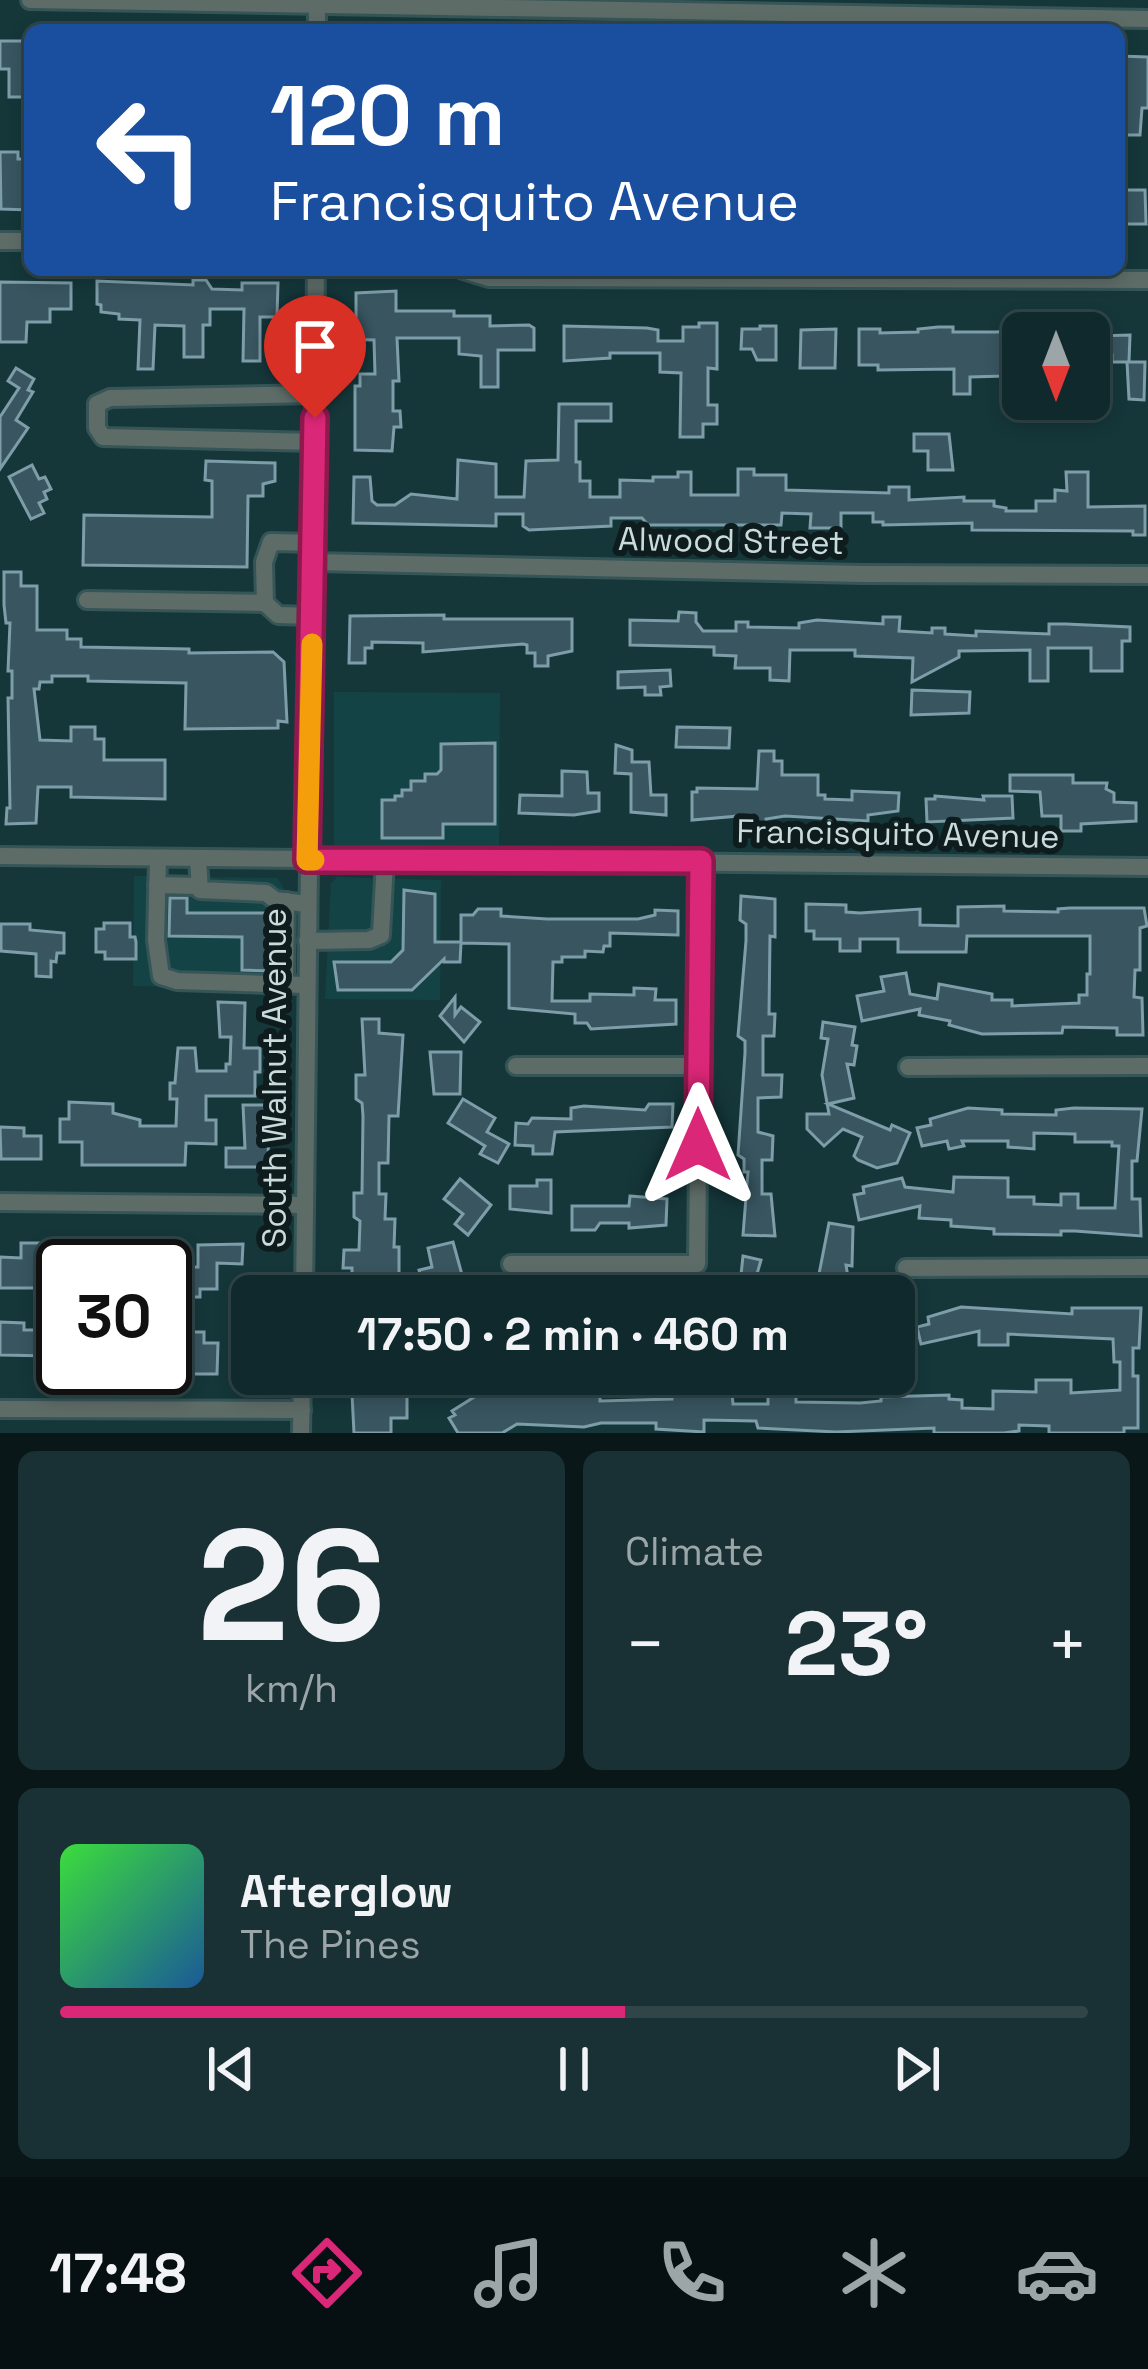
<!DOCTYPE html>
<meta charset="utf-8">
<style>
body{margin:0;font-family:"Space Grotesk",sans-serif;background:#193134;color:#f1f3f6;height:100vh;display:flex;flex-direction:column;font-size:45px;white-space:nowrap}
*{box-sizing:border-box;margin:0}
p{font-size:39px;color:#9ca6a9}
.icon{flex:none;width:66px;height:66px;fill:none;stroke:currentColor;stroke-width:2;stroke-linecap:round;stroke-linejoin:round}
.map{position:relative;height:1433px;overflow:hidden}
.drawer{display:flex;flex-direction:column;gap:18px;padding:18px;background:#091718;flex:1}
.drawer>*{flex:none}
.hud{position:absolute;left:24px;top:24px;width:1101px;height:252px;border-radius:18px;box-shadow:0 6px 18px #0003,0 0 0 3px #304548;background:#1a4fa0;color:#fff;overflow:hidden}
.needle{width:78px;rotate:180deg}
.controls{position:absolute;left:1002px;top:312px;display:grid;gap:24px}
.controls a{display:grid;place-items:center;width:108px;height:108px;border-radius:18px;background:#10292c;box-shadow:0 6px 18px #0003,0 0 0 3px #304548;font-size:60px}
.speed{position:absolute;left:36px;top:1239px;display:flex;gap:24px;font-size:60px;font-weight:700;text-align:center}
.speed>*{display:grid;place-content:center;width:156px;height:156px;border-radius:50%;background:#10292c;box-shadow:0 6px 18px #0003,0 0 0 3px #304548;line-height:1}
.speed .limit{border:6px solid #111;border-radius:18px;background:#fff;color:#111}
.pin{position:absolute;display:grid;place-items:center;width:102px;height:102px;color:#fff;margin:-123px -51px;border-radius:50% 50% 50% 0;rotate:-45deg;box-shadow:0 0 12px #0007}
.pin .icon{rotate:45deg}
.me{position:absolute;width:132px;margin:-66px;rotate:0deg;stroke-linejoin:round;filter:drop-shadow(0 0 9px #0008)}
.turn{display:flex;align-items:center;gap:42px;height:252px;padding:0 48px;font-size:54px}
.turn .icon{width:156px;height:156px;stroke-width:2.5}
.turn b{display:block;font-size:84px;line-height:102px}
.big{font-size:90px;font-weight:700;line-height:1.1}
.drawer .card{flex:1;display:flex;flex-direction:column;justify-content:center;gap:18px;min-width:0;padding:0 42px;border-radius:18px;background:#193134}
.drawer .dial{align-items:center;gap:0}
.dial b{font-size:156px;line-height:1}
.song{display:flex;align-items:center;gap:36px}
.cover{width:144px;height:144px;border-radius:18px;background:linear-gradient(135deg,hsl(120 70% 55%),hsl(210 70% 35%))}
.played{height:12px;border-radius:6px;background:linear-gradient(90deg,#db2777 55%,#304548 55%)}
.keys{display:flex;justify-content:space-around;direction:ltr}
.heat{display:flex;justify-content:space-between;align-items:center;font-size:66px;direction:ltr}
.drawer .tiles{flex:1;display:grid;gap:18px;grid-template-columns:1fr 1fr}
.card:last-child{grid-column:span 2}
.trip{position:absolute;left:231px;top:1275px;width:684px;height:120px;border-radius:18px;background:#10292c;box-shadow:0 6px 18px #0003,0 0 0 3px #304548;font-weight:700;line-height:120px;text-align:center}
.tab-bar{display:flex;height:192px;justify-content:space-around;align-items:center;background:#061012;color:#9ca6a9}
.tab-bar .icon{width:84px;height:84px}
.tab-bar .active{color:#db2777}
.tab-bar b{font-size:54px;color:#f1f3f6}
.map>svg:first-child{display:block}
.built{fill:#144346}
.building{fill:#385560;stroke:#7d9da9;stroke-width:3}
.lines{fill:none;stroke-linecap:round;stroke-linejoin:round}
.minor-casing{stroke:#355557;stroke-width:22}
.minor{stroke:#5e6c68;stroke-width:16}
.route-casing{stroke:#8e194d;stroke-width:30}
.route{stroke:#db2777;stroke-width:21}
.slow{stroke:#f59e0b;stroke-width:21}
.labels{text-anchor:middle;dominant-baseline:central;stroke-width:12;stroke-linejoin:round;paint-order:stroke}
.street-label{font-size:33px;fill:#c9dbdc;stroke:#0e1c1d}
</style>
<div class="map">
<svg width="1148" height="1433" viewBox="0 0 1148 1433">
<rect width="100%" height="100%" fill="#15373a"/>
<!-- built -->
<g class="built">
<path d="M334,692L500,693L499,846L334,845Z"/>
<path d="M134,876L277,878L284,889L283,989L133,986Z"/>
<path d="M337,877L441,880L440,1000L325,999L331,884Z"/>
</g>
<!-- building -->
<g class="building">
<path d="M0,41H23V72L30,76V94H24V97H9V69H0Z"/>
<path d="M1119,56L1148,57V108H1142L1140,135H1124V84H1119Z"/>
<path d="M0,152H18V159H30V210L1,209Z"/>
<path d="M1119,190H1145L1146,224H1119Z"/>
<path d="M193,280H206L212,289L242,290V283H278L277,317H260V361H243L244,309H210V325H203V357H184V326L155,325L153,369H138L140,320L119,319V314L101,312V305L97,304V281L193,285Z"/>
<path d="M0,282L71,283V309H50V322H27L26,342H0Z"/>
<path d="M396,291V311H454V316H490V326L529,325L534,328V350H498V387H481V356L459,354V338H397L399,381H393V411H400L401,427H394L392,451L355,450V386H360V374H375L374,340L343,339V316H356V293Z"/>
<path d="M1012,318H1029V333H1023V356H1007L1004,376L970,377V394H954V369L878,370V365H859V329H880V333L918,332V329L938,327H953V332H997L1012,330Z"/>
<path d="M699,323H717V369L708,368V405H717V424H703V437H680L681,373L660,372V353H610V358L564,361V326L647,328L658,330V341H683V327H699Z"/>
<path d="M760,326H776V360H757L752,349H741L742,329H760Z"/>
<path d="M836,329L835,368H800L801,330Z"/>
<path d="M1130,335L1129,362H1145L1144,400L1129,399L1127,362H1112V355L1096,356V336Z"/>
<path d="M16,368L34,379L28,390L33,392L16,420L28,428L0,469V417L19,388L8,381Z"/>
<path d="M559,404H611V421H576V462H580V481H590V497H620V480L653,481V477H678V472H691V495H738V469H754V475H786V490L889,493V487H909V500L964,497V501H994V506L1006,508V511H1036V501H1055V490L1067,491L1066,472H1088V507L1145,506V535H1133V531L972,530V523L883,525V522H873V513H841V528H810L811,514L782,513L781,525H648L642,518H611V526L529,530L523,526V514H496V526L353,523L354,477H370L372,501L377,505H395L411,494L457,499L458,460L496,464V497H524L526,461L558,460Z"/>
<path d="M914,434H949L953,470H928V451H914Z"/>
<path d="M206,461L275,463V481L263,484V496H248L247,567L83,565L84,515L212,517V481L205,480Z"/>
<path d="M32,465L39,479L45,477L51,489L44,492L47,499L39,503L44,513L31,519L9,477Z"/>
<path d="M4,572H21V586H37V630H67V639H81V647L189,649V653L273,652L284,662L287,722L278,721V728L185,729L186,683L88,681V676H52V682H40L39,689H34L40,740L71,741V727H95V739H104V760H165V799L71,797V787H38L36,823L6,824L7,808H10L8,698H12V671H8L10,623H6L4,605Z"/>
<path d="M679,612L696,613V622L703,631H736V622H748V627L799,628V623L817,620L883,624V617H900L899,631L932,633V628H945V634L976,636V631L1049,634V624H1066L1130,627V641H1122V671H1091V648H1048V681H1030V650L959,651V657L912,682L913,658L855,656V650H790L789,681L770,680V668H735L736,656L714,655V647L630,645V620L678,621Z"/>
<path d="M444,615V619H572V651L548,656V666H535V653H527V645L523,644L423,652V643L372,642V648H365V663H349L350,616Z"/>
<path d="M670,670L671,686L660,687L661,695H645V687L618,688V672Z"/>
<path d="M912,690L970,692L969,713L911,715Z"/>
<path d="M677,727L730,728L729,748L676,747Z"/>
<path d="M495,743V824H443V838H382V800H395V796H402V790H411V781H425V774H437L441,770V744Z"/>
<path d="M616,745L632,750V762H649L651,795H666V815L631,812V774L615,773Z"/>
<path d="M759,751H774V761H782V775H818V795H825V799L852,800V791L899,793L898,811L868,815V821L785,816L766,819V823H751V815L692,820V792H697V788L757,789Z"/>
<path d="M562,771L587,772L588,793H599V811L574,815L519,813L520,795L562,796Z"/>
<path d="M1010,775H1073V783H1107L1106,789L1114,793V802L1136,803V821L1081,824V831H1061V816H1042L1040,792L1010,791Z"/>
<path d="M935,796L984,800L983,796H1012L1013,818L927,822L926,799H935Z"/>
<path d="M404,890L435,894V942H461V915H473L478,909H501V916L547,919H638L655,915V910L678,911V935L610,933V946H604L603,952L585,951V957H562V962H553L552,1001H590V994L634,995V988L656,989L655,1000H676V1024L591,1029L587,1023H575V1014L509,1008V944L461,943L460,962H444V959L412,990H338L334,962H391L403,950Z"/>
<path d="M741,896L775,899V937L770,936L769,1014H775L774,1036H763V1075H782L781,1097L758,1098V1132L773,1136L772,1160H762V1194H771L775,1236L743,1235L748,1172H744V1159L738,1155L745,1053V1041L738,1036L746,941V924L740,920Z"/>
<path d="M170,898H187V913H273L272,971L242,970V937L169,936Z"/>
<path d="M806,904L846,905V912L860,913L920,909V925L958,926V907L1004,906V911L1058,912V909L1070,908H1144L1147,926L1140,928V970H1135L1134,997L1142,998L1143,1035H1117V1028L1063,1027L1062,1033L982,1034L949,1025L950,1021L919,1015L920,1009L862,1021L857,996L884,991L881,977L906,973L910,994L937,999L939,984L992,994V1000H1012V1006L1079,1003V995H1087V974H1090V936H967L966,952H898V939H860V951H840V939H814V931H806Z"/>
<path d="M104,923H130V937H135L136,942V959H105V952H96V929H104Z"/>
<path d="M1,924H30V930L64,933V953H57L56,962L51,961V977L36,976V954L1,951Z"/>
<path d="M455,997V1015L461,1007L480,1022L464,1042L440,1016Z"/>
<path d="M218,1002L245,1003L244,1048H260V1072H255V1096H206V1120H216V1144L186,1143L185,1165H82V1142H60V1119H69V1102L113,1104V1113L140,1120V1126H176L177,1099H170V1083H175L178,1048H195L197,1071H226V1064H230L231,1037H220Z"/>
<path d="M362,1019H379V1033L403,1035L398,1116H389L388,1163H379V1194H386L385,1219H395L394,1247H399V1283H387V1296H352V1268H343L344,1250H359L360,1221L354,1217V1193H362L363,1116L362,1103L356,1099V1075H365Z"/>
<path d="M823,1022L855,1027L852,1045L857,1046L854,1065L847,1064L854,1098L828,1104L890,1130L892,1125L910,1133L897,1163L877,1168L858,1160L854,1156L862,1137L843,1129L824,1146L807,1129V1114H829L822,1075L828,1039L821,1038Z"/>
<path d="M430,1052H461L460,1094H434Z"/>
<path d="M463,1099L495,1118L487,1132L509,1144L498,1163L480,1154L485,1146L448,1123Z"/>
<path d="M649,1104H673L672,1127L555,1132L552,1154H533V1146L515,1145L516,1123L528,1124L532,1118L571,1119V1108L584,1106L645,1110Z"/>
<path d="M243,1105H269L268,1167H226V1148H245Z"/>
<path d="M968,1108L1002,1110V1114L1056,1115V1110L1074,1108L1142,1109L1137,1161H1132V1199H1140L1141,1236L1075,1231H1061V1235L994,1234V1229L951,1226V1220L919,1218L920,1206L859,1220L854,1195L864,1193L863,1187L902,1178L905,1187L953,1192L954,1177L1008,1178V1197H1034V1204L1061,1205V1194H1078V1208H1115L1119,1146H1112V1142H1075V1134L1034,1133V1149L1008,1147V1141H962L964,1146L949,1149L947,1141L922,1146L917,1128L931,1125L930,1119Z"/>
<path d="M0,1127L24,1128V1136H41V1159H1Z"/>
<path d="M460,1179L491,1205L468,1235L455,1224L463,1214L444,1199Z"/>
<path d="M537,1180H551V1213L510,1209V1186H537Z"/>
<path d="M630,1196L667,1199L666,1225L629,1228V1223H600L595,1230H572V1206H629Z"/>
<path d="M829,1223L853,1227L852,1266L846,1265L851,1296H823L819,1274Z"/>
<path d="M107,1242L126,1243L125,1266H76V1250L107,1251Z"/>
<path d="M453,1242L464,1282L426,1295L419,1270L432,1267L428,1248Z"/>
<path d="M21,1243H66L65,1262L40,1261V1288H0V1257L21,1258Z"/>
<path d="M243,1244L242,1264L217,1263V1289H200V1297H177V1267H198V1245Z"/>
<path d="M743,1256L761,1260L757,1274L791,1284L788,1296L739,1294Z"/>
<path d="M961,1307L1072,1314V1308H1141L1139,1348H1133V1376H1138V1428H1124V1433H1049V1426L1019,1425V1431L1004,1433H934V1428L836,1432L758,1428L756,1421L704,1420V1432L656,1429V1423H601L584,1427L517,1424L502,1433H458L449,1418L455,1415L452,1411L503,1379L512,1392L600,1394V1401L672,1399L673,1383H731L733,1404H768V1391H796V1402L860,1403L881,1401V1397L949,1395V1399L962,1400V1408L993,1409V1391L1036,1392V1380H1071V1393L1120,1390V1362H1114L1113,1339L1008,1334V1345H979V1331L921,1344L917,1327L929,1324L928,1317Z"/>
<path d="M0,1322L24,1323V1330H63V1369L50,1368L51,1356L0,1355Z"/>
<path d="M169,1332H204V1343H218L217,1374H168Z"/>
<path d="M344,1374H382V1387L407,1388V1418H391V1433H354L352,1394H344Z"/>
</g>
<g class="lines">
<!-- minor casing -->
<g class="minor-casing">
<g id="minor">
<path d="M30,0L1148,19"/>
<path d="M317,30V0"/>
<path d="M0,241H30"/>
<path d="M463,270L489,278L1148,280"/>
<path d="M314,442L103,437L97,428V404L110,398L315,394"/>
<path d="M314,562L862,574L1148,575"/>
<path d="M87,600L265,603L264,562L271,542L314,543"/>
<path d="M265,603L278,615L312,616"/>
<path d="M0,856L1148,867"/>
<path d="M158,858L156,940L161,976L177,981L306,985"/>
<path d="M198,859L200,890L266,893L275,900L307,904"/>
<path d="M157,885L197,886"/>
<path d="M307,941L369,940L381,935L385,861"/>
<path d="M285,985L286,901"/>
<path d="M516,1066H699"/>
<path d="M908,1067L1148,1066"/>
<path d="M0,1202L305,1205"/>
<path d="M511,1264H697L701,861"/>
<path d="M906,1268L1148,1267"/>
<path d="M304,1296L316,270"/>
<path d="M0,1409L302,1410"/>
<path d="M301,1433L302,1374"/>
</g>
</g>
<!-- minor -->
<use href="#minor" class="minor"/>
</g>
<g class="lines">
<!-- route casing -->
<g class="route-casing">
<path id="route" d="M315,418L307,860L701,861L698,1145"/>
</g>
<!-- route -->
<use href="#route" class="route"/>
<!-- slow -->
<path class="slow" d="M312,644L307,860H314"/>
</g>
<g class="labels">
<!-- street labels -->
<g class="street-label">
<text transform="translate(731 541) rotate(1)">Alwood Street</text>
<text transform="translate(898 834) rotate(1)">Francisquito Avenue</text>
<text transform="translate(275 1078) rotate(-90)">South Walnut Avenue</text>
</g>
</g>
</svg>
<div class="controls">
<a><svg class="needle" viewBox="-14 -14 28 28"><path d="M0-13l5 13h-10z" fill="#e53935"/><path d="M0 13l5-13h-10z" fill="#9ca6a9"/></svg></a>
</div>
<div class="speed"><div class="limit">30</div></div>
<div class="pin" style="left:315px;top:418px;background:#d93025"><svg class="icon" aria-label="arrive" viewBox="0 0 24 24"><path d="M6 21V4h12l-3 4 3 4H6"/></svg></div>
<svg class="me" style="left:698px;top:1145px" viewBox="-20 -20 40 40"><path d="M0-17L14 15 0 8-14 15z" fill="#db2777" stroke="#fff" stroke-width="4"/></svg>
<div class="trip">17:50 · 2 min · 460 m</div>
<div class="hud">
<div class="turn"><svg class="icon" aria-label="left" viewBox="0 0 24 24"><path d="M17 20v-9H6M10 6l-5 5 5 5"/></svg><div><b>120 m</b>Francisquito Avenue</div></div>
</div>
</div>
<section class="drawer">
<div class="tiles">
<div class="card dial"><b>26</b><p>km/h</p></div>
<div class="card"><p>Climate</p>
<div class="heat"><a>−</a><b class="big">23°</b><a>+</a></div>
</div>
<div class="card">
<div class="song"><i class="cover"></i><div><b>Afterglow</b><p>The Pines</p></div></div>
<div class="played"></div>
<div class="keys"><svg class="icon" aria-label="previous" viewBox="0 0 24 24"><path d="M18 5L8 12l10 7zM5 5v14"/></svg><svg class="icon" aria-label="pause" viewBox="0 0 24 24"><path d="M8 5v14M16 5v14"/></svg><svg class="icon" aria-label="next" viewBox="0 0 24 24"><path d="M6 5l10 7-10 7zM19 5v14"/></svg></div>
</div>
</div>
</section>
<nav class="tab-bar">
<b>17:48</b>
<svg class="icon active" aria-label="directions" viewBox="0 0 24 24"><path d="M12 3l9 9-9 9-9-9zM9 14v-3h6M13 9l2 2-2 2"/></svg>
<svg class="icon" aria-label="music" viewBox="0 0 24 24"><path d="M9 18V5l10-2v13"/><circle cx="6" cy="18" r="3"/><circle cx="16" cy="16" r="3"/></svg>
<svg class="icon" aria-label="phone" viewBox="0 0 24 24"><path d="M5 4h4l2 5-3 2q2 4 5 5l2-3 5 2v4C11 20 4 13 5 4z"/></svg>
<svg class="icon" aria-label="climate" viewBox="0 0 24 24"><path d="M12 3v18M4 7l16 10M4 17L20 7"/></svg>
<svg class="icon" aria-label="car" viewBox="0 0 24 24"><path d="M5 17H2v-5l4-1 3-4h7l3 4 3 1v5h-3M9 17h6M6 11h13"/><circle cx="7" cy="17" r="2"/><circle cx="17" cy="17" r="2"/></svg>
</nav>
